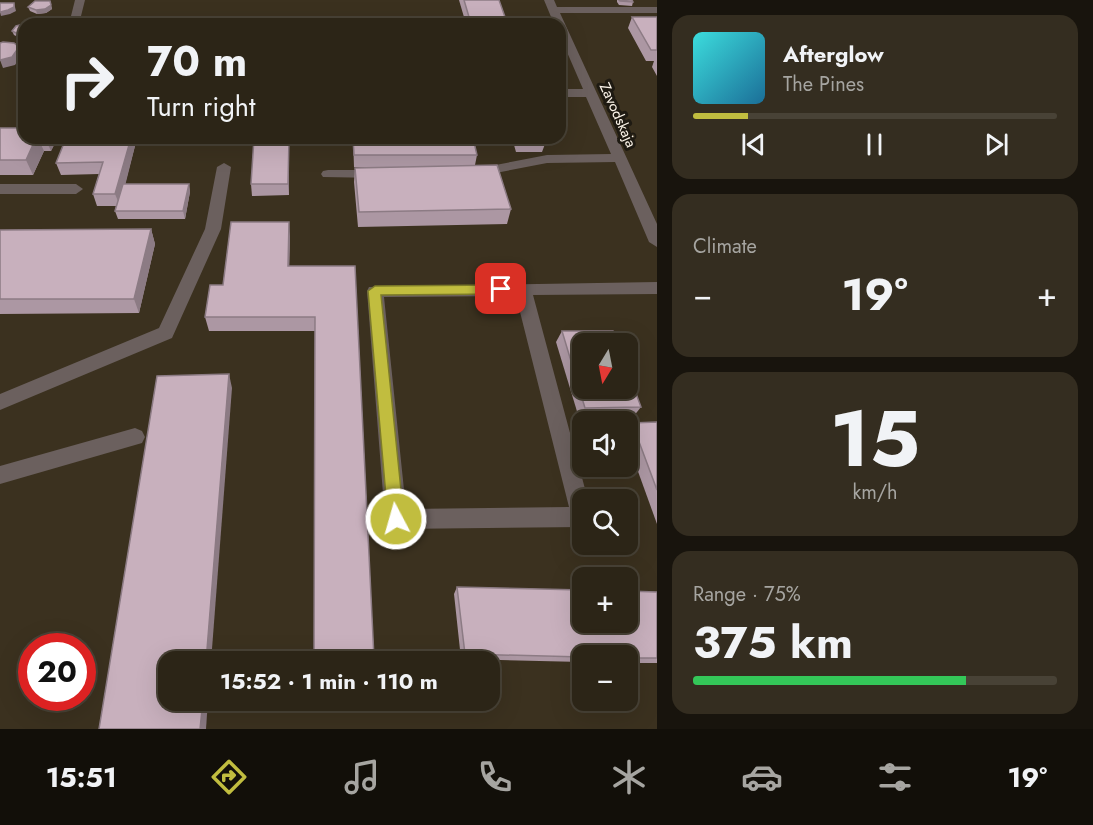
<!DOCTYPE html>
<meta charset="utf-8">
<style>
body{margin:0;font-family:Jost,sans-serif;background:#342d20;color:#f1f3f6;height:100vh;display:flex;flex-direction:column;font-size:22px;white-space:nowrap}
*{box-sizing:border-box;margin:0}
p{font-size:20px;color:#a6a5a1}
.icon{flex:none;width:33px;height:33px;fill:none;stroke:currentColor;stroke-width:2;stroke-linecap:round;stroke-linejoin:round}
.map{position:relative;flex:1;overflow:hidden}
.sheet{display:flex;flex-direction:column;gap:15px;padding:15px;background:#18140d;width:436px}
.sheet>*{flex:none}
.top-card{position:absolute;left:18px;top:18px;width:548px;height:126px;border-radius:18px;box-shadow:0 6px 24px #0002,0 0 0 2px #484236;background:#2c2517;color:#f1f3f6;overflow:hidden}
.needle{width:39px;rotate:190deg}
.controls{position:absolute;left:572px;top:333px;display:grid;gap:12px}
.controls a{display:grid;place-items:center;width:66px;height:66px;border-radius:12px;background:#2c2517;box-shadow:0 6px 24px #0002,0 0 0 2px #484236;font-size:30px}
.speed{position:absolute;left:18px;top:633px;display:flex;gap:12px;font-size:30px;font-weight:700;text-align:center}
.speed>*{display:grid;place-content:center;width:78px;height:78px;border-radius:50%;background:#2c2517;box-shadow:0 6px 24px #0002,0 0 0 2px #484236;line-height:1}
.speed .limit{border:9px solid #d22;background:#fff;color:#111}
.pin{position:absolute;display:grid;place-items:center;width:51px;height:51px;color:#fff;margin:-26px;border-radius:12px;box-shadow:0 3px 9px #0006}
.me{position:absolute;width:66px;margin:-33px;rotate:354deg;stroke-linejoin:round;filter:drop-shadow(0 0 4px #0008)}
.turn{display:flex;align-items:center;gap:21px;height:126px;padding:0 30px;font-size:27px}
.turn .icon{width:78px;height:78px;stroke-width:2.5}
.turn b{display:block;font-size:42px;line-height:51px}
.big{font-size:45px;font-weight:700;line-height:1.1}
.sheet .card{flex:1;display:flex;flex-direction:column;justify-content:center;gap:9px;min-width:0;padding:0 21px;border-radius:18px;background:#342d20}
.sheet .dial{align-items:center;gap:0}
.dial b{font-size:78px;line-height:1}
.song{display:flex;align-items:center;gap:18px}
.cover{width:72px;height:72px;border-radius:9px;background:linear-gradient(135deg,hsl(180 70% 55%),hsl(200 70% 35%))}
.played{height:6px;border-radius:3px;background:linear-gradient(90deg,#c1bd3f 15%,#484236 15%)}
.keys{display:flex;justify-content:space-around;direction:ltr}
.heat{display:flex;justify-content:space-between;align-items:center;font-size:33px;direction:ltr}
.charge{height:9px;border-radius:4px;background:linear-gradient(90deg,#34c759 75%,#484236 0)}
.trip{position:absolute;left:158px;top:651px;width:342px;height:60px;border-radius:18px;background:#2c2517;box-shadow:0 6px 24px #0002,0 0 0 2px #484236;font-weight:700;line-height:60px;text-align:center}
.tabs{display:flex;height:96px;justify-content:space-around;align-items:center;background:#120f09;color:#a6a5a1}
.tabs .icon{width:42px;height:42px}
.tabs .on{color:#c1bd3f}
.tabs b{font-size:27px;color:#f1f3f6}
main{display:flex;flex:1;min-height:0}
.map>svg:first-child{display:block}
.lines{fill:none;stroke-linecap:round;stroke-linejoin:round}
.minor{fill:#6b605e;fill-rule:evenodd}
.wall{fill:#ac97a3}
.shaded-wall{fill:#8c7b84}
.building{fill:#c8b0bd;stroke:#8c7b84;stroke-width:1.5}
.route{fill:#c1bd3f;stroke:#7d7b29;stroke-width:1.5}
.labels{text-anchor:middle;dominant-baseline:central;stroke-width:6;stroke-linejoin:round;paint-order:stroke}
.far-street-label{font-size:15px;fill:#fbf4e9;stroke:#1e1a12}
</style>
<main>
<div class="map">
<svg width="657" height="729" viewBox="0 0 657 729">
<rect width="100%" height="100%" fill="#3b311f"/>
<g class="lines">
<!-- minor -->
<g class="minor">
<path d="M75,0H85L79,24H69Z"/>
<path d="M544,0H554L557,7H657V13H560L657,224V247L649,242L615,162L547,163L475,177L468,173L475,169L547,155L611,154L586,97H560V89H583L560,36V24H554Z"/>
<path d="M224,163L231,167L221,229L172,338L0,410V394L159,328L205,229L217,167Z"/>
<path d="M328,170H379L386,174L379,178L323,177L321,174L323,171Z"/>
<path d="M0,184H76L83,189L76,194H0Z"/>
<path d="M657,282V294L533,295L588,500H582V527L396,529L388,526L385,519L367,291L369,287ZM516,296L569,507L406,509L384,297Z"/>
<path d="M135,428L142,431L145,437L142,443L0,484V466Z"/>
</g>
</g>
<!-- wall -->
<g class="wall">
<path d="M459,0H499L505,17L504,24H466Z"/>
<path d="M617,0H632L633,2L632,6L619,5L617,2Z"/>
<path d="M50,1L52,9L46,13L37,14L30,11L28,7Z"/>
<path d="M632,17H657V76L652,67L654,61H646L628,28Z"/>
<path d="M24,24L22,39L14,35L12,31Z"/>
<path d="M0,128L24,138H53L55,143L51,151H44L33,175H0Z"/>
<path d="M254,138H289V195L252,196L251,184Z"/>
<path d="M353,138L477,155L475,165L511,209L507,224L358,227L354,182L355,168L375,167H354Z"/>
<path d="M512,138H543L545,144L542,152H516Z"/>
<path d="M136,142L125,184H189L190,192L185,219H118L115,211L116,206H97L93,194L99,174L61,175L56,163Z"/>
<path d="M151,229L155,244L139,313L0,314V230Z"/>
<path d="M290,236L289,266H355L374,658L373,662H314L315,331H209L205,317Z"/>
<path d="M562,331L641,407L633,417L579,418L556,342Z"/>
<path d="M657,422V524L627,441V429L632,423Z"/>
<path d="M457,587L657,592V663H627V656H582V662L461,659L454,594Z"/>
</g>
<!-- shaded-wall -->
<g class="shaded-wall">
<path d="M50,1L52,9L46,13L37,14L36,10Z"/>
<path d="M14,3L16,11L10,14L1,16L0,12Z"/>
<path d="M19,47L22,55L15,65L3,68L0,60Z"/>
<path d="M36,138H38L44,151L33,175L26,160Z"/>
<path d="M45,138H53L55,143L51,151Z"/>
<path d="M131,138H135L136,142L120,206L115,194Z"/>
<path d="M289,138V195L288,184Z"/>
<path d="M189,184L190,192L185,219L183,211Z"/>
<path d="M289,222L290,236L289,281L288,266Z"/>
<path d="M151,229L155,244L139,313L134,299Z"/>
<path d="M229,374L232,388L211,662H206Z"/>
<path d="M203,700H208L206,729H200Z"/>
</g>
<!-- building -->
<g class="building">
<path d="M464,0H499L505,17H469Z"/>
<path d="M619,0H632L633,2L620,1Z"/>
<path d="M35,1H50L51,5L45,9L36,10L28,7Z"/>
<path d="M0,3H14V7L8,10L0,12Z"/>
<path d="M632,17H657V50H651Z"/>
<path d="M24,24V34L20,35L12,31L16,26Z"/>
<path d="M3,42L14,43L19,47L12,57L0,60V43Z"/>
<path d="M0,128H24V138H36L26,160H0Z"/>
<path d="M66,138H131L115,194H93L103,162L56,163Z"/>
<path d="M254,138H289L288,184H251Z"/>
<path d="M353,138H473L477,155H354Z"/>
<path d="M517,138H543L545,144H518Z"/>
<path d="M497,165L511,209L359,212L355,168Z"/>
<path d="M123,184H189L183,211H115Z"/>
<path d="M231,222H289L288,266H355L374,658L314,659L315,317H205L210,285H223Z"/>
<path d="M151,229L134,299H0V230Z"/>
<path d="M562,331H613L617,344H582V388H627V369L641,407L585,408Z"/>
<path d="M229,374L206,662H168V700H203L200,729H99L157,376Z"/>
<path d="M657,422V490L632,423Z"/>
<path d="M457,587L582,590V622H627V591L657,592V658H627V656H582V657L465,654Z"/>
</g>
<!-- route -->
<path class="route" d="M501,285L508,289L501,294L381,295L404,519L402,524L396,527L391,524L388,519L368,291L375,286Z"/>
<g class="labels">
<!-- far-street labels -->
<g class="far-street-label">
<text transform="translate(618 115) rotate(66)">Zavodskaja</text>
</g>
</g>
</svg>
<div class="controls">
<a><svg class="needle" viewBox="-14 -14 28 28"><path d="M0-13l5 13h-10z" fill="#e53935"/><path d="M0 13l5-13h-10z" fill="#a6a5a1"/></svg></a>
<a><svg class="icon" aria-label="sound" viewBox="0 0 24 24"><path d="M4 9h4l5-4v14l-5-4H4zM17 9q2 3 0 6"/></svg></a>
<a><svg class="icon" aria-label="search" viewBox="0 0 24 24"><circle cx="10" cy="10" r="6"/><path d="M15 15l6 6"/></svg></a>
<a>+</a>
<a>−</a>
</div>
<div class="speed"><div class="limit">20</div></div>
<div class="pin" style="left:501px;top:289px;background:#d93025"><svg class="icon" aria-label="arrive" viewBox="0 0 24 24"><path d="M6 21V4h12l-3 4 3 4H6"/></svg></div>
<svg class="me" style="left:396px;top:519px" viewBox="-20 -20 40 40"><circle r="17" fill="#c1bd3f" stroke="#fff" stroke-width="3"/><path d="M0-11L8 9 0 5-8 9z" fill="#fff"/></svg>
<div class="trip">15:52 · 1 min · 110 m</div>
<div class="top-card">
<div class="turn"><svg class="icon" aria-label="right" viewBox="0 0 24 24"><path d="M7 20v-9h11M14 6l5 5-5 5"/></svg><div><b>70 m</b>Turn right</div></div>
</div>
</div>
<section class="sheet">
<div class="card">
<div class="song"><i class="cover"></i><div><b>Afterglow</b><p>The Pines</p></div></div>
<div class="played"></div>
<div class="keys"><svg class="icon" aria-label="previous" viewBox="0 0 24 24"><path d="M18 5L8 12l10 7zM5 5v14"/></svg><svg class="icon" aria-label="pause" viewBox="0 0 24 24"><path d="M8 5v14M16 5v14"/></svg><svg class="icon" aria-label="next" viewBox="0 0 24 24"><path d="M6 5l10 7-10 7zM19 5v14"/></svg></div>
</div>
<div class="card"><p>Climate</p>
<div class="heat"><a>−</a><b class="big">19°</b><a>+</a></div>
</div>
<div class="card dial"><b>15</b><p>km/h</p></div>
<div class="card"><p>Range · 75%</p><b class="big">375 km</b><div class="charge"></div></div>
</section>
</main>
<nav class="tabs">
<b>15:51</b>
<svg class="icon on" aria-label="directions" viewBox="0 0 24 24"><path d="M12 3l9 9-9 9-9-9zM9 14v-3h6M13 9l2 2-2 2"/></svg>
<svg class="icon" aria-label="music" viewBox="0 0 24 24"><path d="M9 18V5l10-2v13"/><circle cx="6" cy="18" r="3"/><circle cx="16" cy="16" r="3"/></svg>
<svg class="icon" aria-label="phone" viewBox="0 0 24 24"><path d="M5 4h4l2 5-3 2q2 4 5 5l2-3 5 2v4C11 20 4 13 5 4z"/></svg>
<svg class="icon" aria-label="climate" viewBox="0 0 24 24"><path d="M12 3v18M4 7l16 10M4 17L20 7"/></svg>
<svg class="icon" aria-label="car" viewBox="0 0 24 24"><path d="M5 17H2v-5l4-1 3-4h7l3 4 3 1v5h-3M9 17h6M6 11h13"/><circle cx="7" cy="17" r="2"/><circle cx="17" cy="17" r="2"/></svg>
<svg class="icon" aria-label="filters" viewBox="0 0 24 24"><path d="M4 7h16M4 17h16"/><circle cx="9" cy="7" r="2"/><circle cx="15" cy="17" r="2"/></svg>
<b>19°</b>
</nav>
